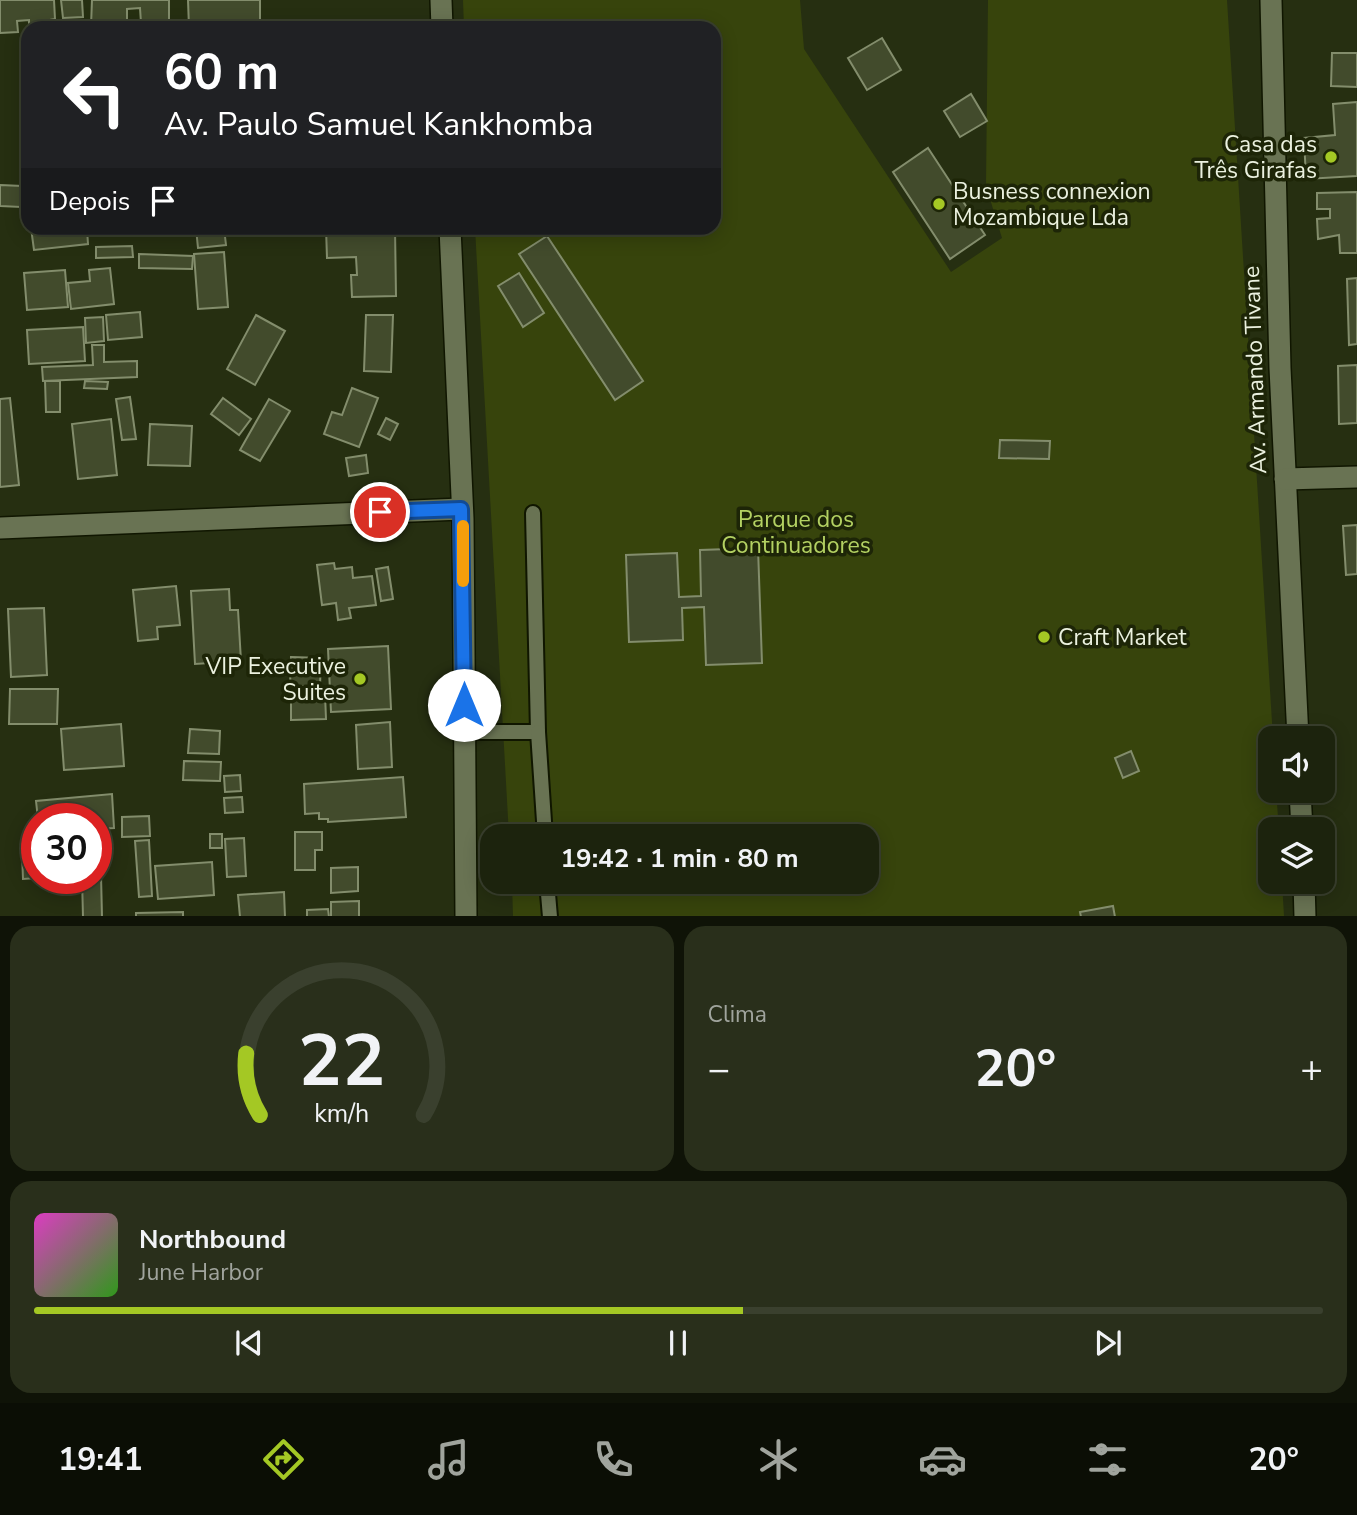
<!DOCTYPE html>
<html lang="pt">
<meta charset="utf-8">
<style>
body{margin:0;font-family:"Nunito Sans",sans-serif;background:#292f1b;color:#f1f3f6;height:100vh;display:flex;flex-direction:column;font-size:26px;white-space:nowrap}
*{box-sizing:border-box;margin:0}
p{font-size:23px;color:#a0a49d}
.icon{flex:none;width:38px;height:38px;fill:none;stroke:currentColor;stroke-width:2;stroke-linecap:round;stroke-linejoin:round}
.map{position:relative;height:916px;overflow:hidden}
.side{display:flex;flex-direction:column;gap:10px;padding:10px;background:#0f1307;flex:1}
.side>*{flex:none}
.top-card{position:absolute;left:21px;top:21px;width:700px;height:214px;border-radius:21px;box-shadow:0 4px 18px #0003,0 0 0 2px #3a402e;background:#202124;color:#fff;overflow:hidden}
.buttons{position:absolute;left:1258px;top:726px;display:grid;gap:14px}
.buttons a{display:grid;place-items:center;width:77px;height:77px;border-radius:14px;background:#1c230d;box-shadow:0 4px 18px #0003,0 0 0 2px #3a402e;font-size:35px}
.speed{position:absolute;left:21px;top:803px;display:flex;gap:14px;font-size:35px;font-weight:700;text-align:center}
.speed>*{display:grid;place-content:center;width:91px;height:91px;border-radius:50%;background:#1c230d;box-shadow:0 4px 18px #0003,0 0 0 2px #3a402e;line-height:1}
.speed .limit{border:10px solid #d22;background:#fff;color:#111}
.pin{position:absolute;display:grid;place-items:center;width:60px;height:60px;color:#fff;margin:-30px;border:4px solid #fff;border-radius:50%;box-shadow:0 2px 7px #0007}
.me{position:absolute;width:77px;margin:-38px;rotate:0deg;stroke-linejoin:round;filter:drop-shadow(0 0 5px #0008)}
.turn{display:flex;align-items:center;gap:24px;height:147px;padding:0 28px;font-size:32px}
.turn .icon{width:91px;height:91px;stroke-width:2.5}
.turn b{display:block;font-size:49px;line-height:60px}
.then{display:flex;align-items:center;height:66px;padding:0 28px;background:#0003;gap:14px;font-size:26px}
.big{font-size:52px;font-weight:700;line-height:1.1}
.side .card{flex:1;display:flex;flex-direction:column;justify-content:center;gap:10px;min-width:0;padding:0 24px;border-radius:21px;background:#292f1b}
.side .dial{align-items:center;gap:0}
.dial svg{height:182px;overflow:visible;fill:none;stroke:#3a402e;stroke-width:7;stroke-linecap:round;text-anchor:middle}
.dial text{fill:#f1f3f6;stroke:none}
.song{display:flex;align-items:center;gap:21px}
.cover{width:84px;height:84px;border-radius:10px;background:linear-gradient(135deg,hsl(310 70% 55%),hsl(110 70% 35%))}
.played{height:7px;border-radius:4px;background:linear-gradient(90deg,#a4c824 55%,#3a402e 55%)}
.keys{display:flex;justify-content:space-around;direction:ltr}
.heat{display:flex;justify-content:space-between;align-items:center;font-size:38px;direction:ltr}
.side .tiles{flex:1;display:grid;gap:10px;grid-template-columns:1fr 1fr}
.card:last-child{grid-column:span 2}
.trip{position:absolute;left:480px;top:824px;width:399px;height:70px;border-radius:21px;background:#1c230d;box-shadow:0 4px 18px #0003,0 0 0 2px #3a402e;font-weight:700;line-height:70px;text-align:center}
.menu{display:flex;height:112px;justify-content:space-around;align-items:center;background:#0b0e05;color:#a0a49d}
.menu .icon{width:49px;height:49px}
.menu .on{color:#a4c824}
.menu b{font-size:32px;color:#f1f3f6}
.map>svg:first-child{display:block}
.green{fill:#37440c}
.building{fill:#424b2c;stroke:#838d6c;stroke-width:2}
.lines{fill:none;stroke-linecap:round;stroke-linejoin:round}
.lane-casing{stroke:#101600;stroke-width:18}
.street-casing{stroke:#101600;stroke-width:24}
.lane{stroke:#697353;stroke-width:14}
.street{stroke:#697353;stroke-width:21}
.route-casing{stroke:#114b97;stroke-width:18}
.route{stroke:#1a73e8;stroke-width:12}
.slow{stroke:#f59e0b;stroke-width:12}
.poi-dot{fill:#a4c824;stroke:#1d2507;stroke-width:2.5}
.labels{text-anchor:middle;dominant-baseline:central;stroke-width:7;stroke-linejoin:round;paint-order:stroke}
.poi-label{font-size:23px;fill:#ebf1df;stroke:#1d2507;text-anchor:end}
.street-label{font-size:23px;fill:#ebf1df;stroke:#1d2507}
.park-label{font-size:23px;fill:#b3d162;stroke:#1d2507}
</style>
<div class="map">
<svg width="1357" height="917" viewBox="0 0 1357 917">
<rect width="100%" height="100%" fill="#262f11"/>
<!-- green -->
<path class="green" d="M463,0H800L804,49L951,272L1002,238L986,186L988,0H1227L1273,738H1270V791H1276L1279,829L1270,830V882H1282L1284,916H513L512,882H866V836H509L475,228H714V28H464Z"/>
<!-- building -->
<g class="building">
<path d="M0,0H54L55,19L49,20V25L29,27V20L17,21L18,32L0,33Z"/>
<path d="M61,0H82L83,17L63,18Z"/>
<path d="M92,0H169V24L141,23L140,8L127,9V25L91,26Z"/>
<path d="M188,0H260V28H189Z"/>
<path d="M78,20L79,28H59L58,22Z"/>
<path d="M882,38L901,70L867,90L848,58Z"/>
<path d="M1332,53H1357V87L1331,86Z"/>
<path d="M971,94L987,121L960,137L944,111Z"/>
<path d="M1357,102V176L1306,179L1304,138L1335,135L1333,104Z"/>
<path d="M928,148L985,235L950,259L893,172Z"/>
<path d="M0,185L22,186L21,207L0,206Z"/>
<path d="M1357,192V253H1340L1339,235L1318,239L1317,219L1330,218V209H1317V193Z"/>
<path d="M31,228H106L87,229L88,244L34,250Z"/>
<path d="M196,228H224L226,245L198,248Z"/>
<path d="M326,228H395L396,296L352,297L351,275H357L356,257L327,258Z"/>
<path d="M547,236L643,381L615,400L519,254Z"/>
<path d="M132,246L133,257L96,258V247Z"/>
<path d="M224,252L228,307L198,309L194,254Z"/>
<path d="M139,254L193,256L192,269L139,268Z"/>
<path d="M110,268L114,304L71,309L68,283L90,281L89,270Z"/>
<path d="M65,270L68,307L27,310L24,273Z"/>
<path d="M519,273L544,313L523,327L498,286Z"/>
<path d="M1357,278V344L1349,345L1347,279Z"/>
<path d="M140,312L142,337L108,340L106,315Z"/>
<path d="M256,315L285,331L255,385L227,369Z"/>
<path d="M366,315H393L391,372L364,371Z"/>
<path d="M103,317L104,341L86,343L85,318Z"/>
<path d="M83,327L85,361L29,364L27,330Z"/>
<path d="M92,345H104V362L137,361V377L43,381L42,367L93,365Z"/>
<path d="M1357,365V423L1339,424L1338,366Z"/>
<path d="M45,381H60V412H46Z"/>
<path d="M85,381L108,382L107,389L84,388Z"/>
<path d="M352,388L378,398L359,447L324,434L332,412L342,415Z"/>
<path d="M130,397L136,439L122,440L116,399Z"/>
<path d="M10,398L19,485L0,487V399Z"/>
<path d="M223,398L251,419L239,435L211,414Z"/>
<path d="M269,399L290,411L260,461L240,450Z"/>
<path d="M386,418L398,424L390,440L378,434Z"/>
<path d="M111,419L117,475L78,479L72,424Z"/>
<path d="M150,424L192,426L190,466L148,465Z"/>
<path d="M1000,440L1050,441L1049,459L999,458Z"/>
<path d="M366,455L368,473L349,476L346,458Z"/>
<path d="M1357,525V574L1346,575L1343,526Z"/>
<path d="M758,548L762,663L706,665L704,607L682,608L683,640L629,642L626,555L677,553L679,597L701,596L700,550Z"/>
<path d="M334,563L335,569L352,567L353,578L372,576L376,605L349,608L351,618L338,620L336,603L322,605L317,565Z"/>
<path d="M388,567L393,599L381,601L376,569Z"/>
<path d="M176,586L180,625L157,627L158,639L138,641L133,590Z"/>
<path d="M229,589L230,610H238L241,661L195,664L191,591Z"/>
<path d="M44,608L47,675L11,677L8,609Z"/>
<path d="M388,646L391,709L331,712L328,649Z"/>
<path d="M291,657L321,658L320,686H290Z"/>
<path d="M10,689H58L57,724H9Z"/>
<path d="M325,694L326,719L291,720V696Z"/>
<path d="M390,722L392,767L358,769L356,725Z"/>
<path d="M121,724L124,766L64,770L61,729Z"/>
<path d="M190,729L220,731L219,754L188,753Z"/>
<path d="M1131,751L1139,771L1123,778L1115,758Z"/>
<path d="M184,761L221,762L220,781L183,780Z"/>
<path d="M240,775L241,791L225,792L224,776Z"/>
<path d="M403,777L406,817L328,822V819H319V813L305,814L304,784Z"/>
<path d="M112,794L114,828L96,829V819H38L36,801Z"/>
<path d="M242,797L243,812L225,813L224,798Z"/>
<path d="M149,816L150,836L122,837V817Z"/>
<path d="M295,832H322V850H315V870H295Z"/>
<rect x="210" y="834" width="12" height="14"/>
<path d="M244,838L246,876L227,877L225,839Z"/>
<path d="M149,840L152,896L139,897L135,841Z"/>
<path d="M37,851V878L23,879L22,852Z"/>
<path d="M212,862L214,895L158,899L155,866Z"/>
<path d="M358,867V891L331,893V868Z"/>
<path d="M96,875H101L102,917H83L82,878H96Z"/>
<path d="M284,892L285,917H240L238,895Z"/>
<path d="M359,901V917H331V902Z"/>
<path d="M1113,906L1115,917H1081L1080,912Z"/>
<path d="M328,909L329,917H307V910Z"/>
<path d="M183,912V917H136V913Z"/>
</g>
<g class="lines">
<!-- lane casing -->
<g class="lane-casing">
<g id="lane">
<path d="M464,732H538L533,513"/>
<path d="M538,732L545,836"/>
<path d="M547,882L550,917"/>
</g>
</g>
<!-- street casing -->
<g class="street-casing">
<g id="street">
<path d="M441,0L442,28"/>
<path d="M1271,0L1280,368L1298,738"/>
<path d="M450,228L463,519L466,917"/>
<path d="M1285,479L1357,477"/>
<path d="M0,528L461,509"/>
<path d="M1300,791L1302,830"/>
<path d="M1304,882L1305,917"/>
</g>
</g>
<!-- lane -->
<use href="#lane" class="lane"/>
<!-- street -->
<use href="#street" class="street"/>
</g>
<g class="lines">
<!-- route casing -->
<g class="route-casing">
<path id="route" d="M380,512L461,509L464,705"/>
</g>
<!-- route -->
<use href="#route" class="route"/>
<!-- slow -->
<path class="slow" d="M463,526V581"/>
</g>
<!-- markers -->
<g class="poi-dot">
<circle cx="1331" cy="157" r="7"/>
<circle cx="939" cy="204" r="7"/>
<circle cx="1044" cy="637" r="7"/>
<circle cx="360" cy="679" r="7"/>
</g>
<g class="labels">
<!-- poi labels -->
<g class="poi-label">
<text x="1317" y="144">Casa das<tspan x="1317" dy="26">Três Girafas</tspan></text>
<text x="953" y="191" text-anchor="start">Busness connexion<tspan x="953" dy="26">Mozambique Lda</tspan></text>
<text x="1058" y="637" text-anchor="start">Craft Market</text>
<text x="346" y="666">VIP Executive<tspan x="346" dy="26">Suites</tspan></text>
</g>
<!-- street labels -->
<g class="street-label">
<text transform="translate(1255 370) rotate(-92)">Av. Armando Tivane</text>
</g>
<!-- park labels -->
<g class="park-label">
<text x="796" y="519">Parque dos<tspan x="796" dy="26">Continuadores</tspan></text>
</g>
</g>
</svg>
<div class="buttons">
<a><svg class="icon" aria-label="sound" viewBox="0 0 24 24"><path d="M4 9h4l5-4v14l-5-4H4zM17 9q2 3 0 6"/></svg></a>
<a><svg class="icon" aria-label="layers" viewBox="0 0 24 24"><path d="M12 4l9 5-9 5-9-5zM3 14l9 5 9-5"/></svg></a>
</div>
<div class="speed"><div class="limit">30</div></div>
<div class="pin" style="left:380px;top:512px;background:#d93025"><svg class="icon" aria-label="arrive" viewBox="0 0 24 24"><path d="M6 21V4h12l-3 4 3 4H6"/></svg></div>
<svg class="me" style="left:464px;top:705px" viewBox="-20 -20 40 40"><circle r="19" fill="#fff"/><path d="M0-13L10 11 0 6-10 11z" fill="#1a73e8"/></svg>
<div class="trip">19:42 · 1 min · 80 m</div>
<div class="top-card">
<div class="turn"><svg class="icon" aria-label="left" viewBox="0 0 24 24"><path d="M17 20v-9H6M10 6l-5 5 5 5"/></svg><div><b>60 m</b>Av. Paulo Samuel Kankhomba</div></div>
<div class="then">Depois<svg class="icon" aria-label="arrive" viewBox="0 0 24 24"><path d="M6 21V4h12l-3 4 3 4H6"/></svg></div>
</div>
</div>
<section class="side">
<div class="tiles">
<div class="card dial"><svg viewBox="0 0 100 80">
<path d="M14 69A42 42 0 1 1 86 69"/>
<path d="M14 69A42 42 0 0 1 8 42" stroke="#a4c824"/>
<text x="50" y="56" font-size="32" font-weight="700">22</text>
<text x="50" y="72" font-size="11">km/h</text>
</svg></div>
<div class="card"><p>Clima</p>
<div class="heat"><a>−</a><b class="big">20°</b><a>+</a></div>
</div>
<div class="card">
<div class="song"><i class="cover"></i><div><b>Northbound</b><p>June Harbor</p></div></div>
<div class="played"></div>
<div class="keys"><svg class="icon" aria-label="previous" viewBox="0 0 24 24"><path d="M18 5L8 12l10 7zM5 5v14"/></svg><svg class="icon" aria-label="pause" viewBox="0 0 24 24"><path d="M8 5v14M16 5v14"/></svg><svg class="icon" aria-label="next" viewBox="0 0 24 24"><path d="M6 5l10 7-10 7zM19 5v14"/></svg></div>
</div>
</div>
</section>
<nav class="menu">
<b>19:41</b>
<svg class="icon on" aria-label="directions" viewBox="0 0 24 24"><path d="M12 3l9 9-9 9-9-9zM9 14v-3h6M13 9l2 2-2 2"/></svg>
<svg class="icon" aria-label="music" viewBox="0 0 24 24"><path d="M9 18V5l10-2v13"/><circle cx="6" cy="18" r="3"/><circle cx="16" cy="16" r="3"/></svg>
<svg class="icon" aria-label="phone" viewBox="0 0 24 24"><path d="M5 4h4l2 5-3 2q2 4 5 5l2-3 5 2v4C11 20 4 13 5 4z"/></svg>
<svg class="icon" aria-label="climate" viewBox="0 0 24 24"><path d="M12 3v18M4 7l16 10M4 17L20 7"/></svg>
<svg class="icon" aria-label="car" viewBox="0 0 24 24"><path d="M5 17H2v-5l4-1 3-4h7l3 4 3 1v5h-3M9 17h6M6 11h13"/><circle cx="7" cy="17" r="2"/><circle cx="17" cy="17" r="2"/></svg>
<svg class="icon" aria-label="filters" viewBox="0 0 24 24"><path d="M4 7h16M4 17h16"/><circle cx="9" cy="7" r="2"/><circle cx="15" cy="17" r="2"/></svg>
<b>20°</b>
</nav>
